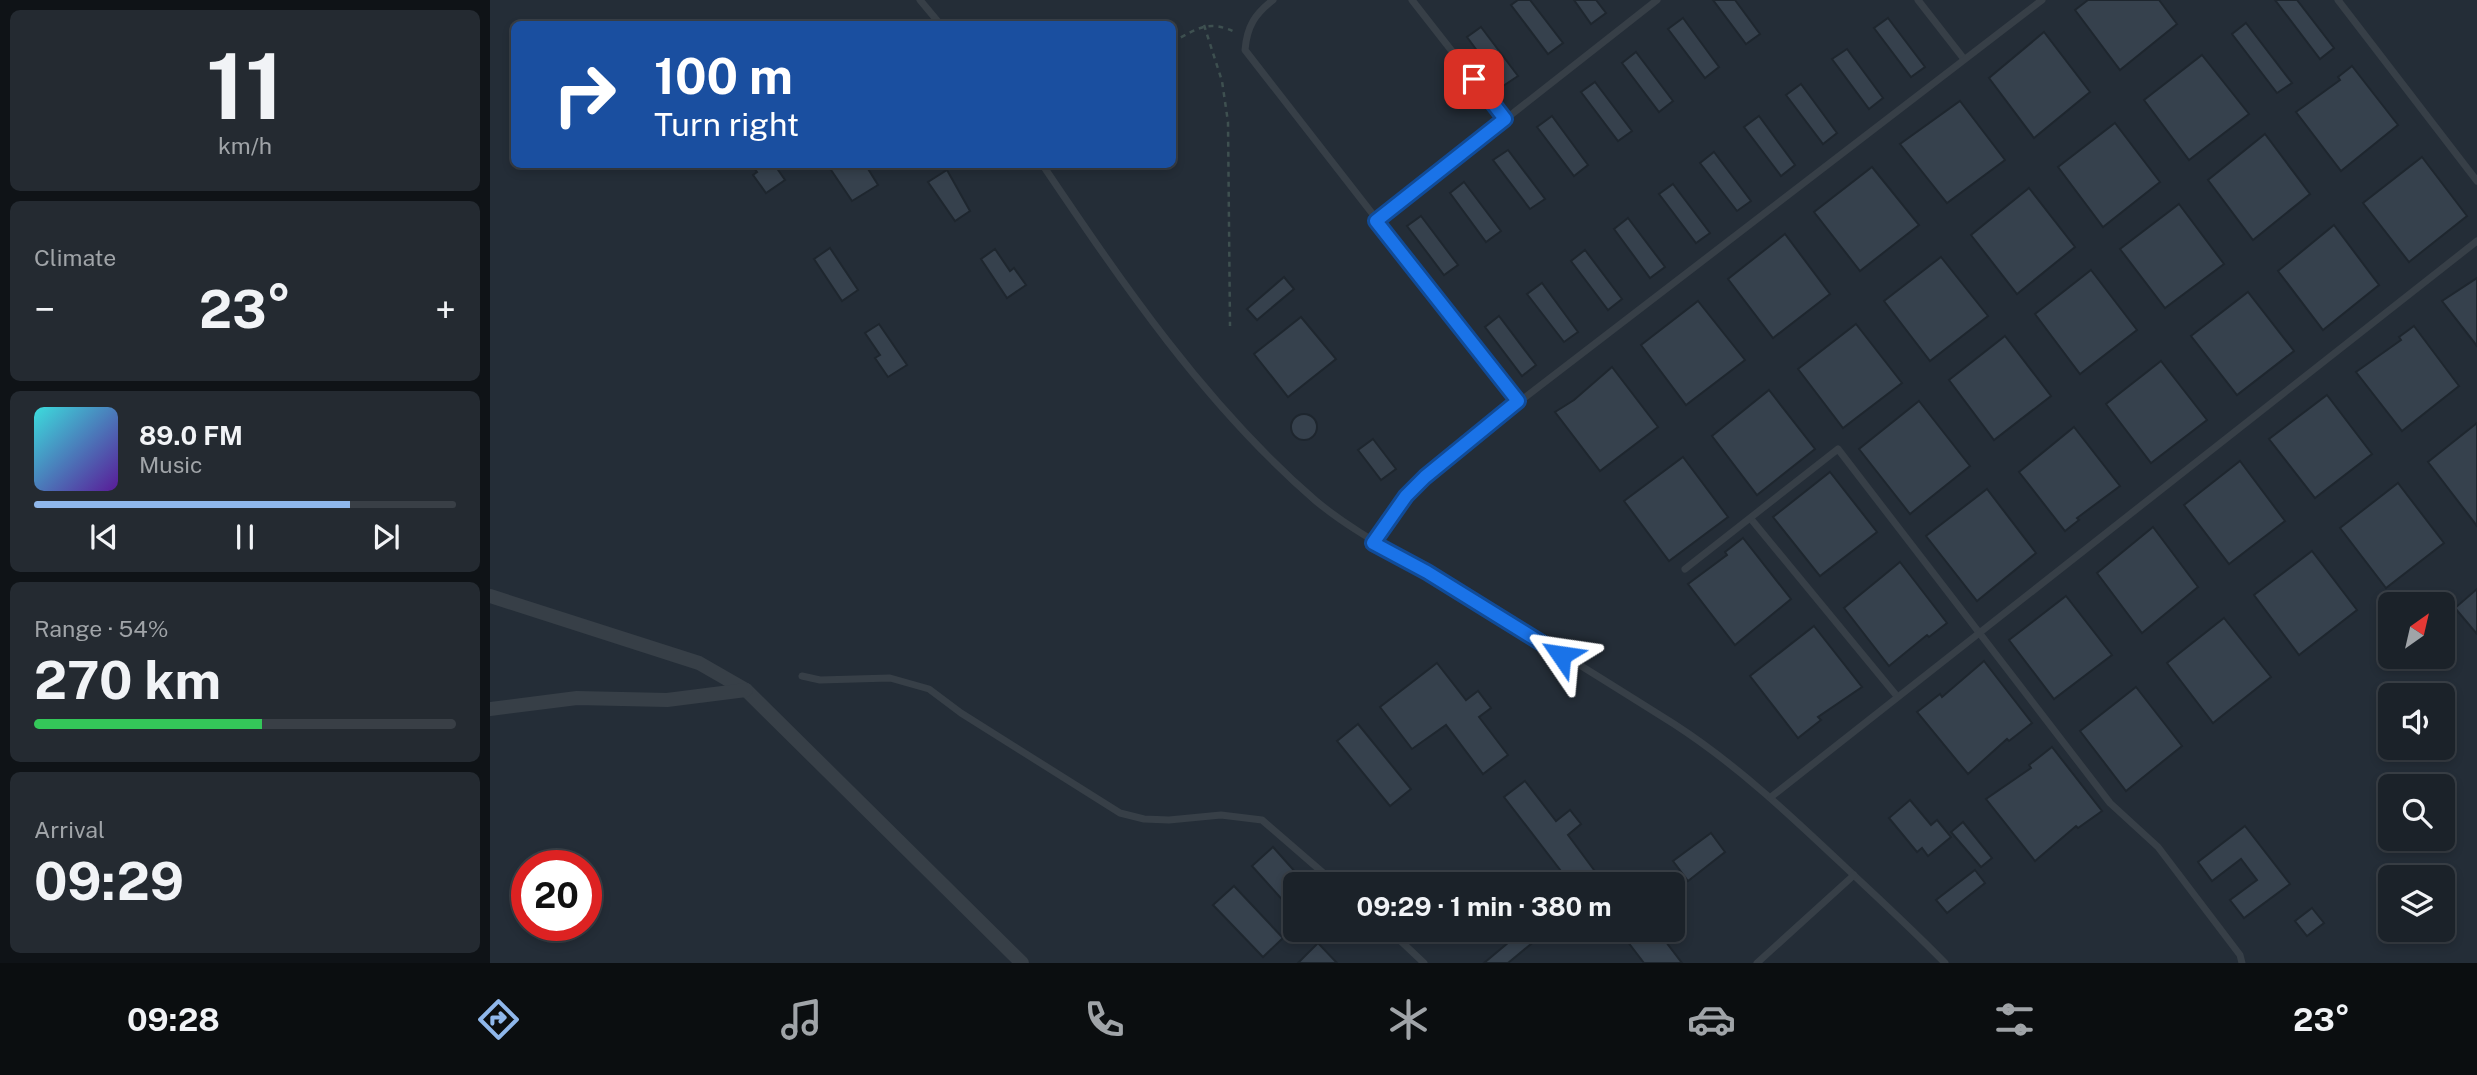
<!DOCTYPE html>
<meta charset="utf-8">
<style>
body{margin:0;font-family:"Public Sans",sans-serif;background:#242a31;color:#f1f3f6;height:100vh;display:flex;flex-direction:column;font-size:26px;white-space:nowrap}
*{box-sizing:border-box;margin:0}
p{font-size:23px;color:#a0a4a8}
.icon{flex:none;width:38px;height:38px;fill:none;stroke:currentColor;stroke-width:2;stroke-linecap:round;stroke-linejoin:round}
.map{position:relative;flex:1;overflow:hidden}
.sheet{display:flex;flex-direction:column;gap:10px;padding:10px;background:#0f1317;width:490px}
.sheet>*{flex:none}
.banner{position:absolute;left:21px;top:21px;width:665px;height:147px;border-radius:10px;box-shadow:0 4px 10px #0003,0 0 0 2px #393f46;background:#1a4fa0;color:#fff;overflow:hidden}
.needle{width:46px;rotate:34deg}
.fabs{position:absolute;left:1888px;top:592px;display:grid;gap:14px}
.fabs a{display:grid;place-items:center;width:77px;height:77px;border-radius:10px;background:#1b2229;box-shadow:0 4px 10px #0003,0 0 0 2px #393f46;font-size:35px}
.speed{position:absolute;left:21px;top:850px;display:flex;gap:14px;font-size:35px;font-weight:700;text-align:center}
.speed>*{display:grid;place-content:center;width:91px;height:91px;border-radius:50%;background:#1b2229;box-shadow:0 4px 10px #0003,0 0 0 2px #393f46;line-height:1}
.speed .limit{border:10px solid #d22;background:#fff;color:#111}
.pin{position:absolute;display:grid;place-items:center;width:60px;height:60px;color:#fff;margin:-30px;border-radius:14px;box-shadow:0 4px 10px #0006}
.me{position:absolute;width:77px;margin:-38px;rotate:302deg;stroke-linejoin:round;filter:drop-shadow(0 0 5px #0008)}
.turn{display:flex;align-items:center;gap:24px;height:147px;padding:0 28px;font-size:32px}
.turn .icon{width:91px;height:91px;stroke-width:2.5}
.turn b{display:block;font-size:49px;line-height:60px}
.big{font-size:52px;font-weight:700;line-height:1.1}
.sheet .widget{flex:1;display:flex;flex-direction:column;justify-content:center;gap:10px;min-width:0;padding:0 24px;border-radius:10px;background:#242a31}
.sheet .dial{align-items:center;gap:0}
.dial b{font-size:91px;line-height:1}
.song{display:flex;align-items:center;gap:21px}
.cover{width:84px;height:84px;border-radius:10px;background:linear-gradient(135deg,hsl(180 70% 55%),hsl(270 70% 35%))}
.played{height:7px;border-radius:4px;background:linear-gradient(90deg,#8fb7eb 75%,#393f46 75%)}
.keys{display:flex;justify-content:space-around;direction:ltr}
.heat{display:flex;justify-content:space-between;align-items:center;font-size:38px;direction:ltr}
.charge{height:10px;border-radius:5px;background:linear-gradient(90deg,#34c759 54%,#393f46 0)}
.trip{position:absolute;left:793px;top:872px;width:402px;height:70px;border-radius:10px;background:#1b2229;box-shadow:0 4px 10px #0003,0 0 0 2px #393f46;font-weight:700;line-height:70px;text-align:center}
.dock{display:flex;height:112px;justify-content:space-around;align-items:center;background:#0b0e10;color:#a0a4a8}
.dock .icon{width:49px;height:49px}
.dock .selected{color:#8fb7eb}
.dock b{font-size:32px;color:#f1f3f6}
main{display:flex;flex:1;min-height:0}
.map>svg:first-child{display:block}
.building{fill:#36414d;stroke:#1e262e;stroke-width:2}
.lines{fill:none;stroke-linecap:round;stroke-linejoin:round}
.path{stroke:#3e5050;stroke-width:2.5;stroke-dasharray:5 5;stroke-linecap:butt}
.lane{stroke:#373f47;stroke-width:7}
.street{stroke:#373f47;stroke-width:14}
.route-casing{stroke:#114b97;stroke-width:18}
.route{stroke:#1a73e8;stroke-width:12}
</style>
<main>
<section class="sheet">
<div class="widget dial"><b>11</b><p>km/h</p></div>
<div class="widget"><p>Climate</p>
<div class="heat"><a>−</a><b class="big">23°</b><a>+</a></div>
</div>
<div class="widget">
<div class="song"><i class="cover"></i><div><b>89.0 FM</b><p>Music</p></div></div>
<div class="played"></div>
<div class="keys"><svg class="icon" aria-label="previous" viewBox="0 0 24 24"><path d="M18 5L8 12l10 7zM5 5v14"/></svg><svg class="icon" aria-label="pause" viewBox="0 0 24 24"><path d="M8 5v14M16 5v14"/></svg><svg class="icon" aria-label="next" viewBox="0 0 24 24"><path d="M6 5l10 7-10 7zM19 5v14"/></svg></div>
</div>
<div class="widget"><p>Range · 54%</p><b class="big">270 km</b><div class="charge"></div></div>
<div class="widget"><p>Arrival</p><b class="big">09:29</b></div>
</section>
<div class="map">
<svg width="1987" height="963" viewBox="0 0 1987 963">
<rect width="100%" height="100%" fill="#242d37"/>
<!-- building -->
<g class="building">
<path d="M1028,0H1040L1073,43L1058,54L1021,5Z"/>
<path d="M1084,0H1106L1116,13L1101,24Z"/>
<path d="M1223,0H1245L1270,34L1256,44Z"/>
<path d="M1598,0H1669L1687,24L1630,70L1585,10Z"/>
<path d="M1785,0H1807L1844,48L1830,59Z"/>
<path d="M1193,18L1229,67L1215,78L1178,29Z"/>
<path d="M1398,18L1435,67L1421,77L1384,28Z"/>
<path d="M1756,23L1802,83L1787,93L1742,34Z"/>
<path d="M991,27L1028,76L1013,86L977,37Z"/>
<path d="M1554,32L1600,92L1544,138L1499,78Z"/>
<path d="M1357,49L1393,98L1379,109L1342,59Z"/>
<path d="M1146,52L1183,101L1169,112L1132,63Z"/>
<path d="M1712,55L1759,114L1699,160L1654,100Z"/>
<path d="M1862,66L1908,125L1851,171L1806,112L1850,80L1848,77Z"/>
<path d="M1105,82L1142,131L1128,141L1091,92Z"/>
<path d="M1311,84L1347,133L1333,144L1296,95Z"/>
<path d="M1470,101L1515,160L1457,203L1410,144Z"/>
<path d="M1062,116L1098,165L1084,176L1047,127Z"/>
<path d="M1269,116L1305,165L1291,176L1254,127Z"/>
<path d="M1625,123L1670,182L1613,227L1568,167Z"/>
<path d="M1775,134L1820,194L1763,240L1718,180Z"/>
<path d="M1018,150L1055,199L1040,209L1003,160Z"/>
<path d="M1224,152L1261,201L1247,211L1210,163Z"/>
<path d="M1932,157L1977,216L1919,262L1873,203Z"/>
<path d="M261,164H284L295,180L276,193L263,175L267,172Z"/>
<path d="M337,164H375L388,185L362,201Z"/>
<path d="M1382,167L1429,225L1370,271L1324,212Z"/>
<path d="M457,170L480,211L465,221L438,182Z"/>
<path d="M974,182L1011,231L996,242L960,193Z"/>
<path d="M1183,184L1220,233L1206,243L1169,194Z"/>
<path d="M1539,188L1585,247L1527,294L1481,235Z"/>
<path d="M1689,204L1734,264L1675,308L1630,249Z"/>
<path d="M931,216L968,265L954,275L917,226Z"/>
<path d="M1138,218L1175,267L1160,278L1124,229Z"/>
<path d="M1844,225L1889,285L1833,330L1788,271Z"/>
<path d="M1295,234L1340,294L1283,338L1238,279Z"/>
<path d="M340,248L368,290L352,301L324,259Z"/>
<path d="M505,249L520,271L524,268L536,285L517,298L491,259Z"/>
<path d="M1095,250L1132,299L1118,310L1081,261Z"/>
<path d="M1451,257L1498,316L1440,361L1394,301Z"/>
<path d="M1601,270L1647,330L1590,374L1545,314Z"/>
<path d="M794,277L804,289L767,320L757,309Z"/>
<path d="M1987,278V346L1952,301Z"/>
<path d="M1052,283L1088,332L1074,342L1037,294Z"/>
<path d="M1758,292L1804,351L1747,395L1701,336Z"/>
<path d="M1208,301L1255,360L1196,405L1151,345Z"/>
<path d="M1009,316L1046,365L1032,376L995,327Z"/>
<path d="M811,317L846,359L798,397L764,354Z"/>
<path d="M389,324L417,365L398,377L385,358L390,355L375,333Z"/>
<path d="M1366,324L1412,383L1353,428L1308,369Z"/>
<path d="M1924,326L1969,386L1912,431L1866,372L1911,340L1909,337Z"/>
<path d="M1515,336L1561,396L1504,440L1459,380Z"/>
<path d="M1671,361L1717,420L1661,463L1616,404Z"/>
<path d="M1122,367L1168,427L1110,471L1065,412L1084,400Z"/>
<path d="M1279,390L1325,449L1267,495L1222,436Z"/>
<path d="M1837,395L1882,454L1825,498L1779,439Z"/>
<path d="M1429,401L1480,466L1420,514L1369,449Z"/>
<circle cx="814" cy="427" r="13"/>
<path d="M1987,423V526L1938,462Z"/>
<path d="M1584,427L1630,486L1587,518L1589,520L1575,531L1529,472Z"/>
<path d="M883,439L906,469L891,480L868,450Z"/>
<path d="M1193,457L1238,517L1179,561L1134,501Z"/>
<path d="M1750,461L1795,521L1739,564L1694,505Z"/>
<path d="M1340,472L1387,532L1330,576L1283,517Z"/>
<path d="M1908,483L1954,543L1896,588L1850,528Z"/>
<path d="M1497,489L1546,553L1487,601L1436,536Z"/>
<path d="M1663,527L1708,587L1652,633L1607,573Z"/>
<path d="M1253,538L1301,599L1245,645L1198,584L1237,555L1235,552Z"/>
<path d="M1822,551L1867,610L1809,655L1764,595Z"/>
<path d="M1410,562L1457,623L1439,637L1437,635L1399,666L1354,608Z"/>
<path d="M1987,589V634L1965,608Z"/>
<path d="M1576,596L1622,655L1564,699L1519,640Z"/>
<path d="M1734,618L1781,677L1723,723L1677,663Z"/>
<path d="M1324,626L1372,687L1328,717L1331,720L1308,738L1260,676Z"/>
<path d="M1494,661L1542,723L1519,741L1517,739L1478,774L1427,712L1450,694L1452,697Z"/>
<path d="M947,663L976,700L988,691L1001,708L989,717L1018,755L993,774L956,725L922,749L890,707Z"/>
<path d="M1646,687L1692,746L1636,791L1590,731Z"/>
<path d="M868,724L921,789L900,806L847,741Z"/>
<path d="M1562,747L1612,811L1588,828L1586,826L1545,861L1496,799L1541,768L1539,765Z"/>
<path d="M1035,781L1066,821L1080,810L1091,824L1078,835L1107,874L1093,884H1081L1014,797Z"/>
<path d="M1420,800L1441,825L1447,820L1461,837L1438,856L1432,848L1427,852L1399,818Z"/>
<path d="M1473,822L1502,858L1491,867L1461,832Z"/>
<path d="M1755,826L1800,884L1754,918L1740,900L1767,880L1751,859L1722,881L1708,862Z"/>
<path d="M1221,833L1235,852L1198,881L1183,861Z"/>
<path d="M783,847L816,884H805V914L762,866Z"/>
<path d="M1485,870L1495,883L1457,913L1446,900Z"/>
<path d="M744,886L793,938L773,957L723,905Z"/>
<path d="M1822,908L1834,923L1817,936L1805,921Z"/>
<path d="M1128,929H1166L1192,963H1154Z"/>
<path d="M1031,932L1041,944L1018,963H994Z"/>
<path d="M828,943L847,963H808Z"/>
</g>
<g class="lines">
<!-- path -->
<g class="path">
<path d="M714,25L732,81L738,122L740,326"/>
<path d="M682,42C709,28 718,19 747,33"/>
</g>
<!-- lane -->
<g class="lane">
<path d="M430,0L450,24"/>
<path d="M783,0C765,14 757,26 755,50L1029,402"/>
<path d="M922,0L1015,119"/>
<path d="M1428,0L1474,59"/>
<path d="M1848,0L1987,181"/>
<path d="M552,164C633,284 715,405 826,501C861,530 900,550 939,573C1021,622 1103,673 1184,724C1246,764 1300,815 1353,865C1388,898 1422,929 1455,963"/>
<path d="M886,221L1167,0"/>
<path d="M1261,519L1406,695"/>
<path d="M883,543L917,496L935,477L1029,402L1552,0"/>
<path d="M1195,569L1348,449L1620,803L1668,847L1750,955L1752,963"/>
<path d="M312,676L330,680L400,678L439,689L471,713L630,813L654,819L679,820L731,815L772,820L846,884"/>
<path d="M1281,797L1987,241"/>
<path d="M898,929L934,963"/>
<path d="M1267,963L1364,875"/>
</g>
<!-- street -->
<g class="street">
<path d="M0,596L209,663L256,690L532,963"/>
<path d="M0,709L87,698L177,700L256,690"/>
</g>
</g>
<g class="lines">
<!-- route casing -->
<g class="route-casing">
<path id="route" d="M984,79L1015,119L886,221L1028,401L935,477L916,496L883,543L937,572L1071,655"/>
</g>
<!-- route -->
<use href="#route" class="route"/>
</g>
</svg>
<div class="fabs">
<a><svg class="needle" viewBox="-14 -14 28 28"><path d="M0-13l5 13h-10z" fill="#e53935"/><path d="M0 13l5-13h-10z" fill="#a0a4a8"/></svg></a>
<a><svg class="icon" aria-label="sound" viewBox="0 0 24 24"><path d="M4 9h4l5-4v14l-5-4H4zM17 9q2 3 0 6"/></svg></a>
<a><svg class="icon" aria-label="search" viewBox="0 0 24 24"><circle cx="10" cy="10" r="6"/><path d="M15 15l6 6"/></svg></a>
<a><svg class="icon" aria-label="layers" viewBox="0 0 24 24"><path d="M12 4l9 5-9 5-9-5zM3 14l9 5 9-5"/></svg></a>
</div>
<div class="speed"><div class="limit">20</div></div>
<div class="pin" style="left:984px;top:79px;background:#d93025"><svg class="icon" aria-label="arrive" viewBox="0 0 24 24"><path d="M6 21V4h12l-3 4 3 4H6"/></svg></div>
<svg class="me" style="left:1071px;top:655px" viewBox="-20 -20 40 40"><path d="M0-17L14 15 0 8-14 15z" fill="#1a73e8" stroke="#fff" stroke-width="4"/></svg>
<div class="trip">09:29 · 1 min · 380 m</div>
<div class="banner">
<div class="turn"><svg class="icon" aria-label="right" viewBox="0 0 24 24"><path d="M7 20v-9h11M14 6l5 5-5 5"/></svg><div><b>100 m</b>Turn right</div></div>
</div>
</div>
</main>
<nav class="dock">
<b>09:28</b>
<svg class="icon selected" aria-label="directions" viewBox="0 0 24 24"><path d="M12 3l9 9-9 9-9-9zM9 14v-3h6M13 9l2 2-2 2"/></svg>
<svg class="icon" aria-label="music" viewBox="0 0 24 24"><path d="M9 18V5l10-2v13"/><circle cx="6" cy="18" r="3"/><circle cx="16" cy="16" r="3"/></svg>
<svg class="icon" aria-label="phone" viewBox="0 0 24 24"><path d="M5 4h4l2 5-3 2q2 4 5 5l2-3 5 2v4C11 20 4 13 5 4z"/></svg>
<svg class="icon" aria-label="climate" viewBox="0 0 24 24"><path d="M12 3v18M4 7l16 10M4 17L20 7"/></svg>
<svg class="icon" aria-label="car" viewBox="0 0 24 24"><path d="M5 17H2v-5l4-1 3-4h7l3 4 3 1v5h-3M9 17h6M6 11h13"/><circle cx="7" cy="17" r="2"/><circle cx="17" cy="17" r="2"/></svg>
<svg class="icon" aria-label="filters" viewBox="0 0 24 24"><path d="M4 7h16M4 17h16"/><circle cx="9" cy="7" r="2"/><circle cx="15" cy="17" r="2"/></svg>
<b>23°</b>
</nav>
